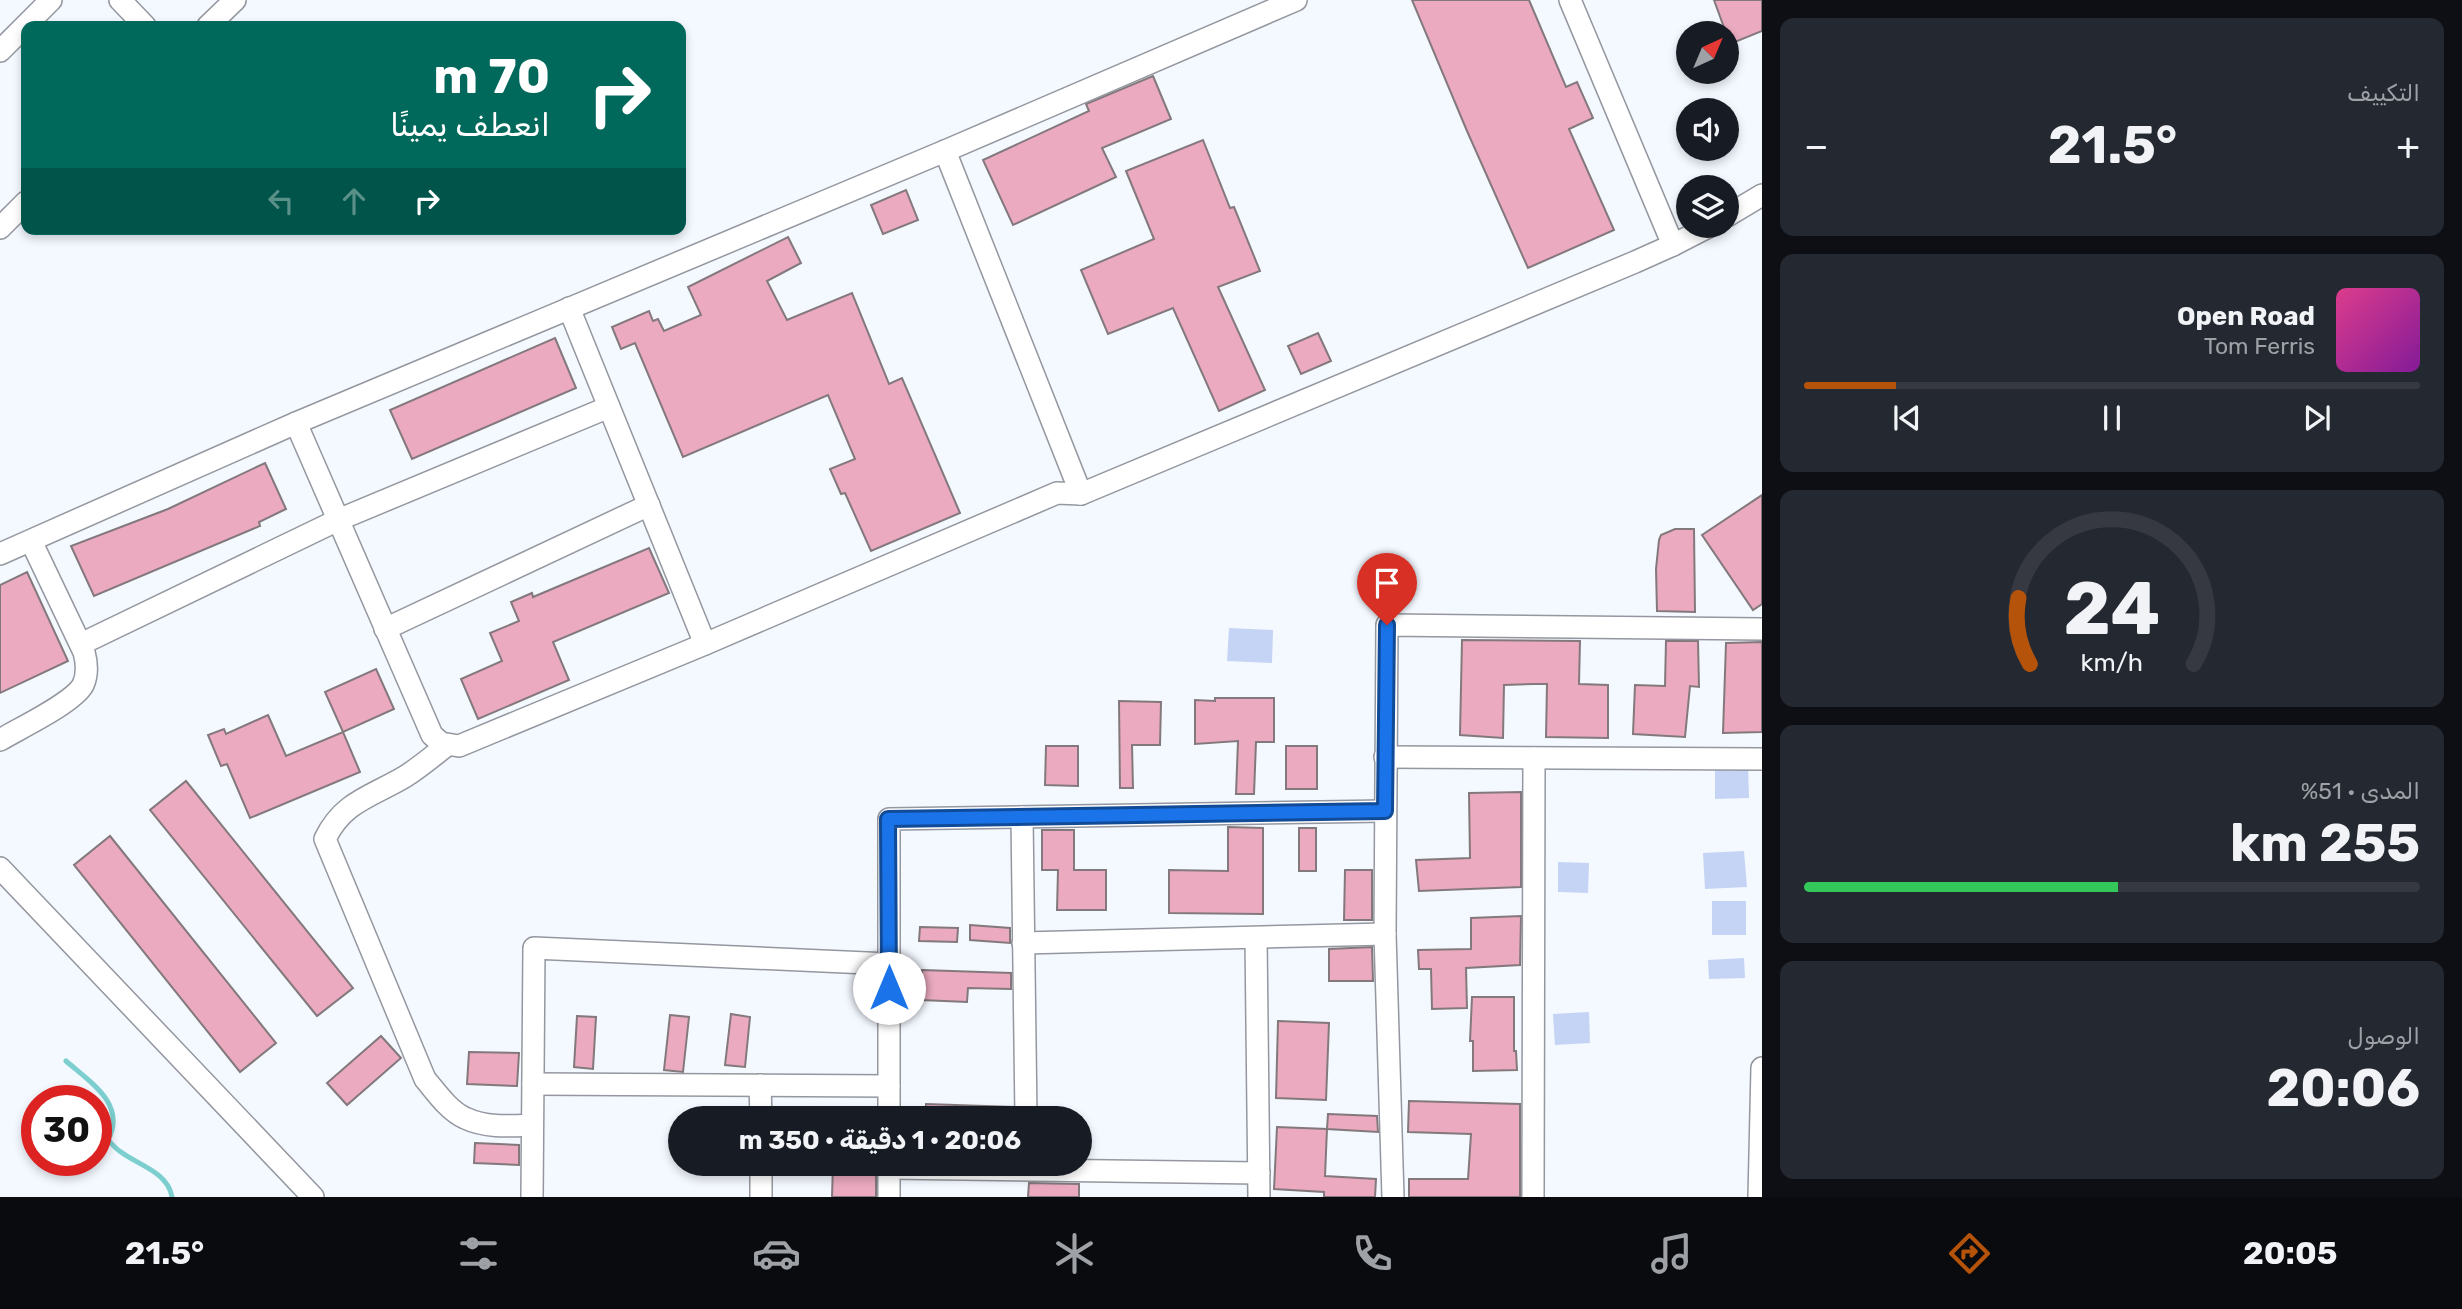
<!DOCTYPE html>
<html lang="ar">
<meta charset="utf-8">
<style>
body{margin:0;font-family:Rubik,"Noto Sans Arabic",sans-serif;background:#242831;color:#f1f3f6;direction:rtl;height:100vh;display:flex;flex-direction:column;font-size:26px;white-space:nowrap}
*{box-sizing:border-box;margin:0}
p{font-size:23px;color:#9ea1a6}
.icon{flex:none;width:38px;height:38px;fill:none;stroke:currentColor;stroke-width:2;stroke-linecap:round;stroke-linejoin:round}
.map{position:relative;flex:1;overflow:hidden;direction:ltr}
.drawer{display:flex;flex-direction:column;gap:18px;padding:18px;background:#0d0f14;width:700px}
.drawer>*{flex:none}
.guide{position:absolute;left:21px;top:21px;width:665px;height:214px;border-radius:14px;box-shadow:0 4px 10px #0003;direction:rtl;background:#00695c;color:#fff;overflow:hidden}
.needle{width:46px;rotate:44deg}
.fabs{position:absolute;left:1676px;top:21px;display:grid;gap:14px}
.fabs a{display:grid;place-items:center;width:63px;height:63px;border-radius:50%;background:#171b24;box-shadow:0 4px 10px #0003;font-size:35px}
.speed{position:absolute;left:21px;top:1085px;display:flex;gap:14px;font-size:35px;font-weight:700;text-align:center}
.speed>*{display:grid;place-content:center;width:91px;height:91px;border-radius:50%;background:#171b24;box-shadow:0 4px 10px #0003;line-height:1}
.speed .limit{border:10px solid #d22;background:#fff;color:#111}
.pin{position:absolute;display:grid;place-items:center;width:60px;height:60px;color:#fff;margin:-72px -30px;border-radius:50% 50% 50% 0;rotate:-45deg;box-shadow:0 0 7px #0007}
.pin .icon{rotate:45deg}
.me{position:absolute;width:77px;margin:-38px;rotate:0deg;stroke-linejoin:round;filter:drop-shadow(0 0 5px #0008)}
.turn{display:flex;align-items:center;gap:24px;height:147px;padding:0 21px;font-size:32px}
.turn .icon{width:91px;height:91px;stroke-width:2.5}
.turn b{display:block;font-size:49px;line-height:60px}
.lanes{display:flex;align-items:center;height:66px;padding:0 21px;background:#0003;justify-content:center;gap:35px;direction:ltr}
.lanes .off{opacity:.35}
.big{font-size:52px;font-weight:700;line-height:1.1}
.drawer .widget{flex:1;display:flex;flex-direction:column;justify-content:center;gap:10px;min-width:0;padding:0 24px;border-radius:14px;background:#242831}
.drawer .dial{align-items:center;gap:0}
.dial svg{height:182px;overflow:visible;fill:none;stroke:#363941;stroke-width:7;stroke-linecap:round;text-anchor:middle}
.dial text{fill:#f1f3f6;stroke:none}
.song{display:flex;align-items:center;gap:21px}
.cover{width:84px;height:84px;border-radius:10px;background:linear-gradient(135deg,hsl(330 70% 55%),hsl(290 70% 35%))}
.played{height:7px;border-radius:4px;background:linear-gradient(90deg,#b45309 15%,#363941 15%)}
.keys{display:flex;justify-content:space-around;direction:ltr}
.heat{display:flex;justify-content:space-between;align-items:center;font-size:38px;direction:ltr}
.charge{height:10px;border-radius:5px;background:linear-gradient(90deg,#34c759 51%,#363941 0)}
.trip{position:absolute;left:668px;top:1106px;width:424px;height:70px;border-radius:35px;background:#171b24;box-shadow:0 4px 10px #0003;font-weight:700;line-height:70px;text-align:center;direction:rtl}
.tab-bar{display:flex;height:112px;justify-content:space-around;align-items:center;background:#090b0e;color:#9ea1a6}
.tab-bar .icon{width:49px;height:49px}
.tab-bar .on{color:#b45309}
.tab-bar b{font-size:32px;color:#f1f3f6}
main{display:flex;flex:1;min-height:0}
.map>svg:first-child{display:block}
.green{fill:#c5d4f5}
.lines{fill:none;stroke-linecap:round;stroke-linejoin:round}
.stream{stroke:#7dcfcf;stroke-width:5}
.building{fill:#ebaac0;stroke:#83797c;stroke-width:2}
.minor-casing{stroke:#94979f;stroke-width:24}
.minor{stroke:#fff;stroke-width:21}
.route-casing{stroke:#114b97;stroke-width:18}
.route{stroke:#1a73e8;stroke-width:12}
</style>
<main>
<section class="drawer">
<div class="widget"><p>التكييف</p>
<div class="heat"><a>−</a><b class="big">21.5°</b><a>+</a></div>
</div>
<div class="widget">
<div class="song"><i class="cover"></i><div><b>Open Road</b><p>Tom Ferris</p></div></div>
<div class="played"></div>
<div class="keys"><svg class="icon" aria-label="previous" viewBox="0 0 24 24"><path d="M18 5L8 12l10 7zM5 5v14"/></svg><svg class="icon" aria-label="pause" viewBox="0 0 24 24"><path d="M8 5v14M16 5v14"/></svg><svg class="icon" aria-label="next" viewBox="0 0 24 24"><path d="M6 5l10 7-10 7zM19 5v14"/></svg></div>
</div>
<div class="widget dial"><svg viewBox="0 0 100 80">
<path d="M14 69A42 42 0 1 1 86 69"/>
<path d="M14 69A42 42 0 0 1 9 40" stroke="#b45309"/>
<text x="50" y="56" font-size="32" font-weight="700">24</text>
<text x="50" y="72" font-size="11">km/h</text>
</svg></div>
<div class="widget"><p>المدى · 51%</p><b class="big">255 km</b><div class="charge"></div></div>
<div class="widget"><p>الوصول</p><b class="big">20:06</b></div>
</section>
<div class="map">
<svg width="1762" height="1197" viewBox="0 0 1762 1197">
<rect width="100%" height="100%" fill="#f4f8ff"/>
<!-- green -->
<g class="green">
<path d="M1229,628L1273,630L1272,663L1227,661Z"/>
<path d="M1748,764L1749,798L1715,799V765Z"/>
<path d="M1744,851L1747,887L1705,889L1703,853Z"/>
<path d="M1558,862L1589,863L1588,893L1558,892Z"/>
<rect x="1712" y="901" width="34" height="34"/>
<path d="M1744,958L1745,978L1709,979L1708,960Z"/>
<path d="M1589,1012L1590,1043L1555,1045L1553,1014Z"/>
</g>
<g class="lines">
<!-- stream -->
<path class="stream" d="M66,1061C90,1082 127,1104 108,1140C112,1144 116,1149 121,1152C138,1165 168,1172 172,1197"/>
</g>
<!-- building -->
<g class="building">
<path d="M1412,0H1529L1566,87L1577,82L1593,118L1569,129L1614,230L1528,268L1467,131Z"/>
<path d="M1714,0H1762V31L1730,44Z"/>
<path d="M1153,76L1171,119L1102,148L1116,177L1013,225L983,160L1089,111L1086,104Z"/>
<path d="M1203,140L1230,208L1234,207L1260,271L1218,287L1265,390L1219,411L1173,308L1108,334L1081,270L1154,239L1126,171Z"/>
<path d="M906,190L918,220L883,234L871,205Z"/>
<path d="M788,237L801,263L767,281L787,320L852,293L889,384L902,378L960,513L871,551L845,493L841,494L830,469L855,459L828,395L683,457L635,343L621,349L612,327L649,311L653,321L658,319L664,331L701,315L688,287Z"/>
<path d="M1318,333L1331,361L1301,374L1288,346Z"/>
<path d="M555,338L576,388L412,459L390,410Z"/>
<path d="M265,463L286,509L259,522L260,526L94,596L71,546L168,509Z"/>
<path d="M1762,495V604L1753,610L1702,535Z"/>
<path d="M1675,529H1694L1695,612L1657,611L1656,569L1659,540L1661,535Z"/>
<path d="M649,548L669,593L553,642L569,680L478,719L461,679L502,661L490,633L519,621L511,602L532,593L533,597Z"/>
<path d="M27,572L68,661L0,693V585Z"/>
<path d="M1462,640L1580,641L1579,684L1608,685V738L1546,737L1547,684H1534L1504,685L1503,738L1460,735Z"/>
<path d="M1666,641H1698L1699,687L1690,686L1685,737L1633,734L1635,685L1665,686Z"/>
<path d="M1762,642V732L1723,733L1726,643Z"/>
<path d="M376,669L394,709L343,732L325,692Z"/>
<path d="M1215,698H1274V742H1256L1254,794H1236L1238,741L1195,744V700L1215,701Z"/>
<path d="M1119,701L1161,702L1160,745H1132L1133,788H1120Z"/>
<path d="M268,715L286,756L343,732L360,772L250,818L227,764L221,766L208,735L224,729L226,734Z"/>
<path d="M1046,746H1078V786L1045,785Z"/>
<rect x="1286" y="746" width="31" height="43"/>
<path d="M186,781L353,988L317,1016L150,810Z"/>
<path d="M1521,792V887L1419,891L1416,860L1470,858L1469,793Z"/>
<path d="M1228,827L1263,828V914L1169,913V870L1228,871Z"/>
<rect x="1299" y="828" width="17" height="43"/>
<path d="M1042,830H1074V870H1106V910H1057L1058,870H1042Z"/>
<path d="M110,836L276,1043L240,1072L74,865Z"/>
<path d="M1345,870H1372V920H1344Z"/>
<path d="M1521,916L1520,965L1466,968L1467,1008L1432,1009L1431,969H1419L1418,950L1471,949V918Z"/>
<path d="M970,925L1010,928V943L970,940Z"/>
<path d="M920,927L958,928L957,942L919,941Z"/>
<path d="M1372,947L1373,981H1329V949Z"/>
<path d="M922,970L1011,973V989L968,988L967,1002L921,1000Z"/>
<path d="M1472,997H1514V1051H1516L1517,1070L1473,1071V1041H1470Z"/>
<path d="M731,1014L750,1017L745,1067L725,1065Z"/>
<path d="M670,1015L689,1017L683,1072L664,1070Z"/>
<path d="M577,1016L596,1017L593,1069L574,1067Z"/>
<path d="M1278,1021L1329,1023L1326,1100L1276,1098Z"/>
<path d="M381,1036L401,1058L347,1105L327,1083Z"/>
<path d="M469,1052L519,1053L517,1086L467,1084Z"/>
<path d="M1409,1101L1520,1104V1197H1409V1179H1468L1471,1134L1408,1132Z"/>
<path d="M926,1104L1013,1107V1118H925Z"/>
<path d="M1328,1114L1377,1116L1378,1132L1327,1129Z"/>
<path d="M1277,1127L1327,1129L1325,1176L1376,1179L1375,1197H1324V1192L1274,1189Z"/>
<path d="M475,1143L519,1145V1165L474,1163Z"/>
<path d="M833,1164H876V1197H832Z"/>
<path d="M1029,1183L1079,1184V1197H1028Z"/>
</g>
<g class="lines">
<!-- minor casing -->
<g class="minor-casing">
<g id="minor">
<path d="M120,0L145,26"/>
<path d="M1570,0L1673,245"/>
<path d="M208,26L235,0"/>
<path d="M0,51L51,0"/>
<path d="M945,151L1081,494"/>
<path d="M1727,216L1762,195"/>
<path d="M0,228L26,202"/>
<path d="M569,308L705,644"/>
<path d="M296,423L432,735L441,743L459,746L705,644L1057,493L1081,494L1635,262L1673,245L1710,226"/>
<path d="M0,554L296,423L945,151L1296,0"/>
<path d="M385,629L649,505"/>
<path d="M81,644L338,520L609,407"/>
<path d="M0,740C20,728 73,703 83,685C88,674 87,663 84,652L31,541"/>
<path d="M446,746C433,756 420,767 406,776C373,796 343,801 325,839L425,1079C436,1092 449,1111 465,1118C486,1128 510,1126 532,1125"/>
<path d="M1385,757L1762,759"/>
<path d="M1022,817L1026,1118"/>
<path d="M0,868L313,1197"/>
<path d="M1256,938L1259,1197"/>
<path d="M1023,943L1385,934"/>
<path d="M533,1084L889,1086"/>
<path d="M760,1085L761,1118"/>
<path d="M889,1118V819L1385,811"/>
<path d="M761,1164V1197"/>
<path d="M889,1168L1259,1173"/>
<path d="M532,1197L534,948L889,964"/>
<path d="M889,1197V1164"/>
<path d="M1393,1197L1385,934L1387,625L1762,629"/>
<path d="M1533,1197L1534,758"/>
<path d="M1759,1197L1762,1068"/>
</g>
</g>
<!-- minor -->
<use href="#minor" class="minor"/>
</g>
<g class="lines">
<!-- route casing -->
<g class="route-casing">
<path id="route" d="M889,988L888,819L1385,811L1387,625"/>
</g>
<!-- route -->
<use href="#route" class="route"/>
</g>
</svg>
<div class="fabs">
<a><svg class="needle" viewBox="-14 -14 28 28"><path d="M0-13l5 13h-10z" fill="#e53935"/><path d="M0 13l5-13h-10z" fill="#9ea1a6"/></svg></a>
<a><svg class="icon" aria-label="sound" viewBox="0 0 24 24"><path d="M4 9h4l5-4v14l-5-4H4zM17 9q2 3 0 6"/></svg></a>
<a><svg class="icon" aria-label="layers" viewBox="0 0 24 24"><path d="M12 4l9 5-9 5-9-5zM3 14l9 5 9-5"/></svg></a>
</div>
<div class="speed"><div class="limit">30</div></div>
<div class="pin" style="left:1387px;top:625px;background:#d93025"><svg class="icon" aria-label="arrive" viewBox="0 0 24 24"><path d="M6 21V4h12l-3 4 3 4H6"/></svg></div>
<svg class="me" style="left:889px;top:988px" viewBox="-20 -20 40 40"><circle r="19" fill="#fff"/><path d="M0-13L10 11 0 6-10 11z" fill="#1a73e8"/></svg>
<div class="trip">20:06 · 1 دقيقة · 350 m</div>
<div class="guide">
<div class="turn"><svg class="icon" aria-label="right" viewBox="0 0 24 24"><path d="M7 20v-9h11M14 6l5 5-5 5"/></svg><div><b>70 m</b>انعطف يمينًا</div></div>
<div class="lanes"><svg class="icon off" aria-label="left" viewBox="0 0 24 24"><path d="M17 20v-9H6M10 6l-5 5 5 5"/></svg><svg class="icon off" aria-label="ahead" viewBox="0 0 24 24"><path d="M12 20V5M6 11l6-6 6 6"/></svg><svg class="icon" aria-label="right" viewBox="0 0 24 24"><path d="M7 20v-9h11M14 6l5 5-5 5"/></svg></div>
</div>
</div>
</main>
<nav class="tab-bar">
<b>20:05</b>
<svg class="icon on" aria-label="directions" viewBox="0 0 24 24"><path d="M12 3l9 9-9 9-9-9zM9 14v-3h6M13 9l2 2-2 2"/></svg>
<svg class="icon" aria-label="music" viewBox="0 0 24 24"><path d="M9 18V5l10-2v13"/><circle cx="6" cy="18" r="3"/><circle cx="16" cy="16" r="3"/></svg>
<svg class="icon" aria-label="phone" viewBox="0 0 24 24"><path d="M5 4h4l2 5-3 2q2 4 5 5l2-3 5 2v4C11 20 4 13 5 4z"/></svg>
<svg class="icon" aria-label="climate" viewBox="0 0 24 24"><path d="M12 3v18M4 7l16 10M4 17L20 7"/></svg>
<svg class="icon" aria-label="car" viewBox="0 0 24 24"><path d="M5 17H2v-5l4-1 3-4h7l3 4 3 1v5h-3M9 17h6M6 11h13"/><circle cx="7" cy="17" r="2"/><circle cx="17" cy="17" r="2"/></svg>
<svg class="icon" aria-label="filters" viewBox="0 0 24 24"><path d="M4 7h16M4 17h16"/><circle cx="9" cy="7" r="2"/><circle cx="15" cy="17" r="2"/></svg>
<b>21.5°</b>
</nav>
